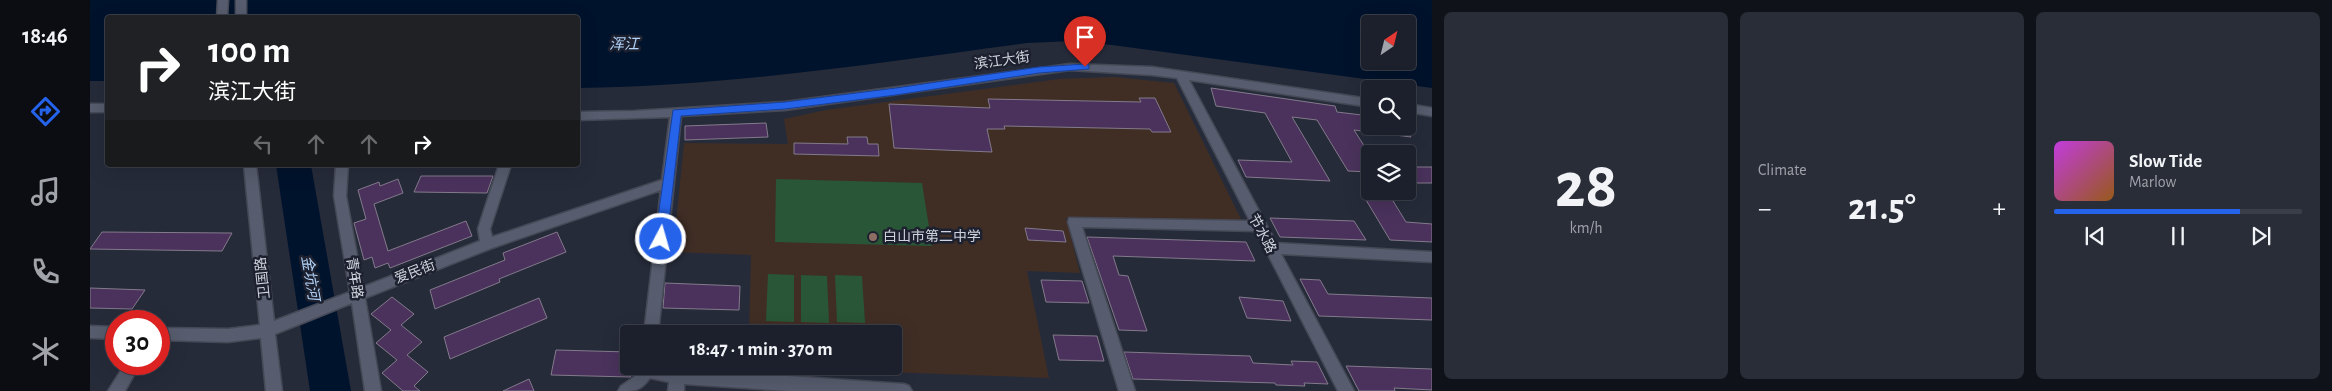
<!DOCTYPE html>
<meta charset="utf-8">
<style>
body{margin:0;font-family:"Alegreya Sans","Noto Sans SC",sans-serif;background:#292d38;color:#f1f3f6;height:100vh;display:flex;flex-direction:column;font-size:19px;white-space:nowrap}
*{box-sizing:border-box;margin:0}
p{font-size:16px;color:#a0a3a9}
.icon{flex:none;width:28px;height:28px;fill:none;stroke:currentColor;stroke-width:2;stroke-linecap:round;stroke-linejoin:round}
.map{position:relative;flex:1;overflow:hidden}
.side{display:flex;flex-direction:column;gap:12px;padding:12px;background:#0f1218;width:900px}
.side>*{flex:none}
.guide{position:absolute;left:15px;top:15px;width:475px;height:152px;border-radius:5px;box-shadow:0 5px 20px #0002,0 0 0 1px #3a3e48;background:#202124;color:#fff;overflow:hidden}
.needle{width:32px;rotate:35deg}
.fabs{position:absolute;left:1271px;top:15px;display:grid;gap:10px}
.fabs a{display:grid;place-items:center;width:55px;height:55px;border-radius:5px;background:#1c202c;box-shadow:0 5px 20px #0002,0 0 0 1px #3a3e48;font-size:25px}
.speed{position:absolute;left:15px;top:310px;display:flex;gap:10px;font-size:25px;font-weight:700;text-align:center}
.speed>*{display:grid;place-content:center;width:65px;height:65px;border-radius:50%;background:#1c202c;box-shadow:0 5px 20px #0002,0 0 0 1px #3a3e48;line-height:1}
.speed .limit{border:8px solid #d22;background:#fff;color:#111}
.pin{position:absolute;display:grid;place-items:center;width:42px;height:42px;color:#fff;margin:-51px -21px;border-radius:50% 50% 50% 0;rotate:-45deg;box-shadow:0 0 5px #0007}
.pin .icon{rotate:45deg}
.me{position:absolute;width:55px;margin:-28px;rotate:6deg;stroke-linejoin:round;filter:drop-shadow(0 0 4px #0008)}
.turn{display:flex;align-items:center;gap:18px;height:105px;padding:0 20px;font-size:22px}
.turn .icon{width:65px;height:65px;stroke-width:2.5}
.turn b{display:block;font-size:35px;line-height:42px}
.lanes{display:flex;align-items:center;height:48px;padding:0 20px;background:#0003;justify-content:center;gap:25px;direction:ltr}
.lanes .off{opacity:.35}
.big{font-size:38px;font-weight:700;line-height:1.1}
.side .card{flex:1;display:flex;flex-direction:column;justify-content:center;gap:8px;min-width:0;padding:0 18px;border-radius:8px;background:#292d38}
.side .dial{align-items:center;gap:0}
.dial b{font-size:65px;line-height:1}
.song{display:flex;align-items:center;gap:15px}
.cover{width:60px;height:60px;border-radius:8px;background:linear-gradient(135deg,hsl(290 70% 55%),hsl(30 70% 35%))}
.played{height:5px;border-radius:2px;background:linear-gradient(90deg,#2563eb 75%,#3a3e48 75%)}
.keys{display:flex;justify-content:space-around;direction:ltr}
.heat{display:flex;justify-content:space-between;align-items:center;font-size:28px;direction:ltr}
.side .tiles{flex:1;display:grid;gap:12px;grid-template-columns:repeat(3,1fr)}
.trip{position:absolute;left:530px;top:325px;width:282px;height:50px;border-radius:5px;background:#1c202c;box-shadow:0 5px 20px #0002,0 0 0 1px #3a3e48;font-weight:700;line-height:50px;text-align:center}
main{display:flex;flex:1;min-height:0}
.menu{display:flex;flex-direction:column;width:90px;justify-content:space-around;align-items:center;background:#0b0d12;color:#a0a3a9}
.menu .icon{width:35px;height:35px}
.menu .on{color:#2563eb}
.menu b{font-size:22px;color:#f1f3f6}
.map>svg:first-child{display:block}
.education{fill:#402e25}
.green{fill:#295637}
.water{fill:#00132c;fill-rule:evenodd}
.building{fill:#4a325c;stroke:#837a8b}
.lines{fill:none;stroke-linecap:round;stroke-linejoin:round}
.minor-casing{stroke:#454956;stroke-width:3}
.minor{fill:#575c6e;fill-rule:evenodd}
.route{fill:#2563eb;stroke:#184099}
.education-dot{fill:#8d6e63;stroke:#1d212f;stroke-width:2}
.labels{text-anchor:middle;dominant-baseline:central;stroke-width:5;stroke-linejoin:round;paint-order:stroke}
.street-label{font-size:14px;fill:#cfd3dd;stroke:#1d212f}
.poi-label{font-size:14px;fill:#cfd3dd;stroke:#1d212f;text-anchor:start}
.water-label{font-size:15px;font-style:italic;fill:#b2d4fa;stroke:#1d212f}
</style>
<main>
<nav class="menu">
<b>18:46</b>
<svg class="icon on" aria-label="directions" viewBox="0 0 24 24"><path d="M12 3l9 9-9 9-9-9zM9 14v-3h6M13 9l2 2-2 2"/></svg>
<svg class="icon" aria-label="music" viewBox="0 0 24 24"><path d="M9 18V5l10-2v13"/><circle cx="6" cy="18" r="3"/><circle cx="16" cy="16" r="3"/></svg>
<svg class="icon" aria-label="phone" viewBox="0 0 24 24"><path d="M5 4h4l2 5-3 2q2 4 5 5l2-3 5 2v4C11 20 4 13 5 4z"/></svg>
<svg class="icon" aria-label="climate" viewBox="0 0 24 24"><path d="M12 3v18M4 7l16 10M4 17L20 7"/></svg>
</nav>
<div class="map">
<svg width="1342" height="391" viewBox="0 0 1342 391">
<rect width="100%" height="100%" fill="#262b3a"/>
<!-- education -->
<path class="education" d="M1024,77L1084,83L1153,223L976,218L990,273L937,271L959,378L658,367L804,366V334H659L661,255L583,252L594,143L698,144L694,119L736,110L969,79Z"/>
<!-- green -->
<g class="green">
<path d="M686,179L832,183L842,246L685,242Z"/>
<path d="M678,274L704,275V322L676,321Z"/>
<path d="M711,275L737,276L739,323L711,322Z"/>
<path d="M745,275L772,276L775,323L747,322Z"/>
</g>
<!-- water -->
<g class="water">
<path d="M0,0H1342V88L1022,45L983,41L937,43C788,63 639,86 488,88V18H18L17,81H0ZM1280,24H1318V61H1280Z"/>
<path d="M186,165H221L261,391H220Z"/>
</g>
<!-- building -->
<g class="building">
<path d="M1121,88L1245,106L1247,112L1280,116V132L1264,130L1280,155V172L1258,171L1227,120L1202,117L1240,181L1156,177L1148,160L1202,162L1175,113L1126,106Z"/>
<path d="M1049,98H1065L1081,132H1062L1060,129L914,126L915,129H897L902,152L804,148L799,104L900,108L898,99L1051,102Z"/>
<path d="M676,123L678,137L595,140V126Z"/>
<path d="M1282,126H1315L1321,137L1282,132Z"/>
<path d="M757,137H777L778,144H788L789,156L704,154V143L758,144Z"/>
<rect x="1318" y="167" width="24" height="16"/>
<path d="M331,176H403L397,193L324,192Z"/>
<path d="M308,179L313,193L284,204L298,251L376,221L382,236L300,268L298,263L285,268L282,257L274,260L264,223L276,219L268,190L289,182L290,186Z"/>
<path d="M1273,195L1300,196L1316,222L1342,224V242L1300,240Z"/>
<path d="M1180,218L1264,221L1276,240L1190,237Z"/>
<path d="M935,228L973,231L976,242L938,240Z"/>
<path d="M12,232L142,233L132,251L0,249Z"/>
<path d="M467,232L476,252L409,279L410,282L345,309L340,290L415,260L413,253Z"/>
<path d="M997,237L1156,242L1165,261L1023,256L1029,275L1038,276L1057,331L1029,330Z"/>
<path d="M1210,279L1230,280L1238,294L1342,298V320L1229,316Z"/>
<path d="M951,280L992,281L999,303L956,302Z"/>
<path d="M575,283L650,286L649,310L573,308Z"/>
<path d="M0,288L55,290L42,309L0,308Z"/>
<path d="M302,297L324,314L311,325L332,342L317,355L338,372L324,386L330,391H313L292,373L307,360L286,343L301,330L281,314Z"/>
<path d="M1149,297L1193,301L1201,321L1157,318Z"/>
<path d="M449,298L457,318L360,359L354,337Z"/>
<path d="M963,335L1007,336L1014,361L969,360Z"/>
<path d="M466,350L539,352V366H546L545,372L540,377L461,375Z"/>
<path d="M1034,352L1160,356L1163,363L1203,365L1201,361L1227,362L1238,384L1214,383L1215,386L1186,385L1185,383L1043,379Z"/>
<path d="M1256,366L1342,369V390L1304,388L1305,391H1269Z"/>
<path d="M439,379L444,391H413Z"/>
</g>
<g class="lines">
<!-- minor casing -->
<g class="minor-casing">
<g id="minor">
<path d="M128,0H138L137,18H127Z"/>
<rect x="146" y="0" width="10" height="18"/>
<path d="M980,64L1062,67L1280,99V107L1099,80L1186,243L1342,252V262L1191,254L1264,391H1248L1166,231L992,227L1045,391H1029L978,222L979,218L1160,221L1087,78L1062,75L980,70L695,110L591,116L568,334H554L571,190L402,248L275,298L291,391H275L262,303L185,334L192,391H176L171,338L138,342L69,340V328L138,329L170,325L154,165H166L184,321L260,292L244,196L246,165H258L256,196L273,287L390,241L388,229L409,165H421L400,229L402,237L572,180L580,117L488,120V112L544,111L695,102Z"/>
<rect x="0" y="104" width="18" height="8"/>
<path d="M1318,104L1342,108V116L1318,112Z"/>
<path d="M0,326L26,327V339L0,338Z"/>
<path d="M35,364H50L35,391H18Z"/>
<path d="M551,366L814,384L819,386L822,391H699L594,384V391H578L579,382L560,378C550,391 546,391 528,391L531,386L544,377Z"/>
</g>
</g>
<!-- minor -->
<use href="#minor" class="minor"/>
</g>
<!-- route -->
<path class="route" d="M995,64L999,65V69L949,73L806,95L695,109L591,116L577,239L571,244L565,239L583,110L695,102L806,88L949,67Z"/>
<!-- markers -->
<circle class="education-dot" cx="783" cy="237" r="5"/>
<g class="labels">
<!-- street labels -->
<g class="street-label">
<text transform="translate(912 61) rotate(-8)">滨江大街</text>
<text transform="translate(1172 234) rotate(62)">节水路</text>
<text transform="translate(325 272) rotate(-21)">爱民街</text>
<text transform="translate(173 278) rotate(-96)">卫国路</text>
<text transform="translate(264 278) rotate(81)">青年路</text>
</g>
<!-- poi labels -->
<g class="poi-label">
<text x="793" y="237">白山市第二中学</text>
</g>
<!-- water labels -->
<g class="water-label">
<text x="534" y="44">浑江</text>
<text transform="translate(220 278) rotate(80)">金坑河</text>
</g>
</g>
</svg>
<div class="fabs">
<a><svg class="needle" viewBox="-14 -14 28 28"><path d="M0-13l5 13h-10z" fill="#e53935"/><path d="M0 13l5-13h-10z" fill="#a0a3a9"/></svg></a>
<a><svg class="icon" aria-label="search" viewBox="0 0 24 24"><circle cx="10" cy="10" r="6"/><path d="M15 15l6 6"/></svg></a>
<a><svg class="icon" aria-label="layers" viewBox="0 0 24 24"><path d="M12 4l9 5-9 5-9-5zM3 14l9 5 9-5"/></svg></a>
</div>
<div class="speed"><div class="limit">30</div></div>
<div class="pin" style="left:995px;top:67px;background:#d93025"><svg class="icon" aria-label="arrive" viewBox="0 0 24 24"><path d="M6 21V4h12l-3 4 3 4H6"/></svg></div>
<svg class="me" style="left:571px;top:239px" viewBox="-20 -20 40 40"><circle r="17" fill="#2563eb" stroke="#fff" stroke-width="3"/><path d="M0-11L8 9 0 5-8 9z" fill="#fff"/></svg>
<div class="trip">18:47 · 1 min · 370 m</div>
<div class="guide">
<div class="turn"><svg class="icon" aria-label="right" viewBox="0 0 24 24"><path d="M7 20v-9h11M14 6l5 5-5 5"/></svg><div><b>100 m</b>滨江大街</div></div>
<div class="lanes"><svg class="icon off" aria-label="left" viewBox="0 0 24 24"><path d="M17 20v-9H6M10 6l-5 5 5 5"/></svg><svg class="icon off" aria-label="ahead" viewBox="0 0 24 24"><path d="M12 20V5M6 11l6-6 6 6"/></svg><svg class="icon off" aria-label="ahead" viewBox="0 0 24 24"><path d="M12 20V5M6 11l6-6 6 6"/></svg><svg class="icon" aria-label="right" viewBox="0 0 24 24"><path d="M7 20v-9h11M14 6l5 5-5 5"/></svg></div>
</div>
</div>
<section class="side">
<div class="tiles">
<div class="card dial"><b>28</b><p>km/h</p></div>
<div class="card"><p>Climate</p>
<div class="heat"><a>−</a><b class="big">21.5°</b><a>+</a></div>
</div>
<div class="card">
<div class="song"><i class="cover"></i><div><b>Slow Tide</b><p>Marlow</p></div></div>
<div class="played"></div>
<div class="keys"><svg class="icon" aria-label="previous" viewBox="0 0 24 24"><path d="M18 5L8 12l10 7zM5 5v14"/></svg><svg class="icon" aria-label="pause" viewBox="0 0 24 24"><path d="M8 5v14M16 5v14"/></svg><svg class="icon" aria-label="next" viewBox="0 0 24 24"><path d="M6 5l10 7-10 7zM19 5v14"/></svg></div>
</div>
</div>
</section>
</main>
